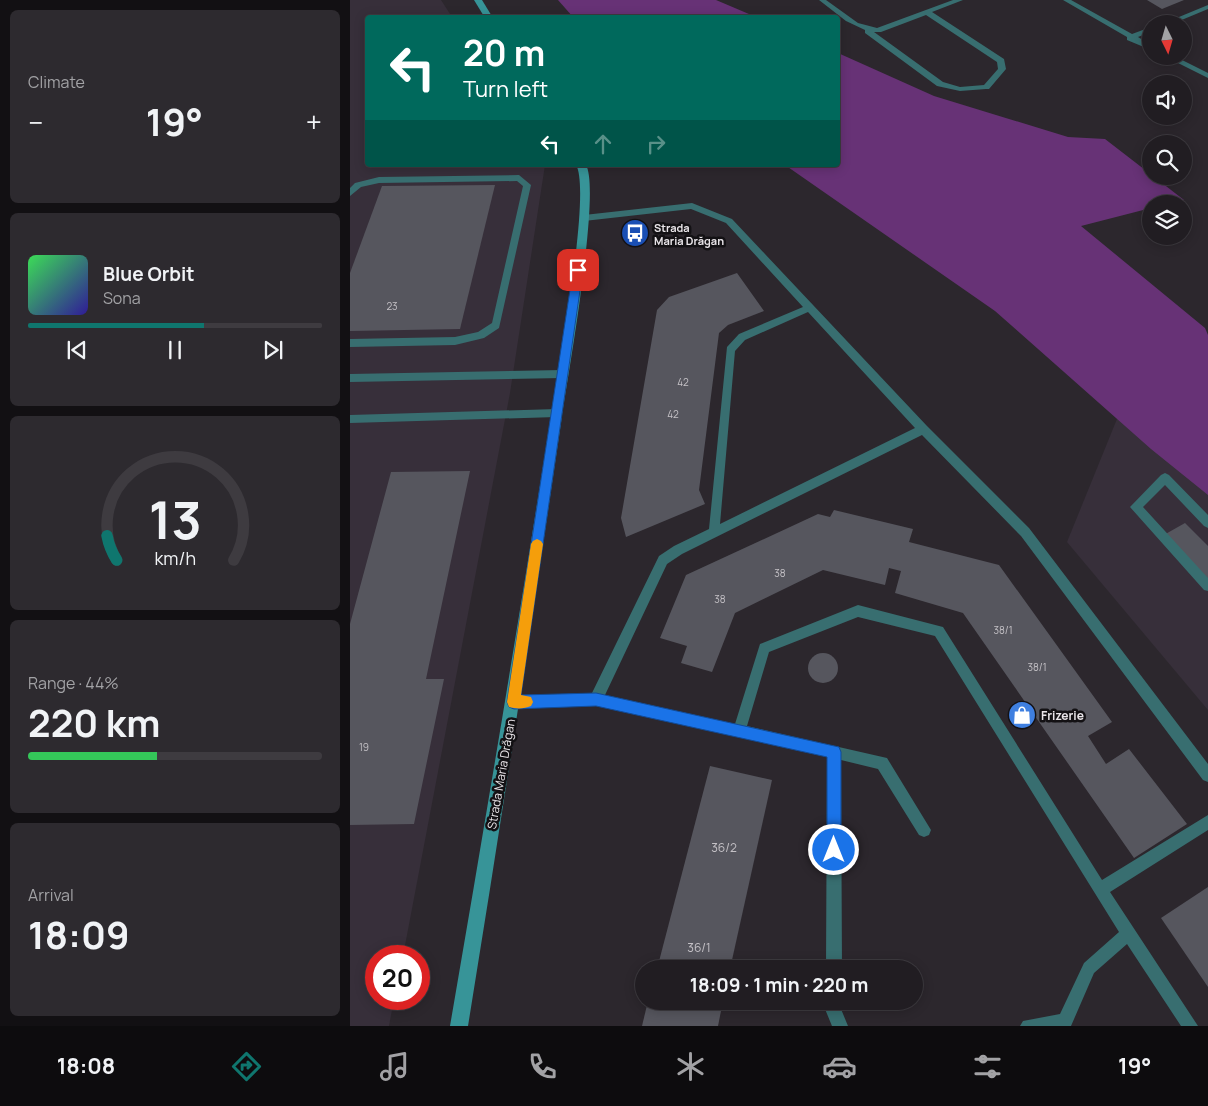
<!DOCTYPE html>
<meta charset="utf-8">
<style>
body{margin:0;font-family:Manrope,sans-serif;background:#2d2a2f;color:#f1f3f6;height:100vh;display:flex;flex-direction:column;font-size:19px;white-space:nowrap}
*{box-sizing:border-box;margin:0}
p{font-size:16px;color:#a2a2a5}
.icon{flex:none;width:28px;height:28px;fill:none;stroke:currentColor;stroke-width:2;stroke-linecap:round;stroke-linejoin:round}
.map{position:relative;flex:1;overflow:hidden}
.side{display:flex;flex-direction:column;gap:10px;padding:10px;background:#121013;width:350px}
.side>*{flex:none}
.guide{position:absolute;left:15px;top:15px;width:475px;height:152px;border-radius:5px;box-shadow:0 2px 12px #0003,0 0 0 1px #3e3b40;background:#00695c;color:#fff;overflow:hidden}
.needle{width:32px;rotate:175deg}
.fabs{position:absolute;left:792px;top:15px;display:grid;gap:10px}
.fabs a{display:grid;place-items:center;width:50px;height:50px;border-radius:50%;background:#211d22;box-shadow:0 2px 12px #0003,0 0 0 1px #3e3b40;font-size:25px}
.speed{position:absolute;left:15px;top:945px;display:flex;gap:10px;font-size:25px;font-weight:700;text-align:center}
.speed>*{display:grid;place-content:center;width:65px;height:65px;border-radius:50%;background:#211d22;box-shadow:0 2px 12px #0003,0 0 0 1px #3e3b40;line-height:1}
.speed .limit{border:8px solid #d22;background:#fff;color:#111}
.pin{position:absolute;display:grid;place-items:center;width:42px;height:42px;color:#fff;margin:-21px;border-radius:10px;box-shadow:0 2px 8px #0006}
.me{position:absolute;width:55px;margin:-28px;rotate:0deg;stroke-linejoin:round;filter:drop-shadow(0 0 4px #0008)}
.turn{display:flex;align-items:center;gap:18px;height:105px;padding:0 15px;font-size:22px}
.turn .icon{width:65px;height:65px;stroke-width:2.5}
.turn b{display:block;font-size:35px;line-height:42px}
.lanes{display:flex;align-items:center;height:48px;padding:0 15px;background:#0003;justify-content:center;gap:25px;direction:ltr}
.lanes .off{opacity:.35}
.big{font-size:38px;font-weight:700;line-height:1.1}
.side .card{flex:1;display:flex;flex-direction:column;justify-content:center;gap:8px;min-width:0;padding:0 18px;border-radius:8px;background:#2d2a2f}
.side .dial{align-items:center;gap:0}
.dial svg{height:130px;overflow:visible;fill:none;stroke:#3e3b40;stroke-width:7;stroke-linecap:round;text-anchor:middle}
.dial text{fill:#f1f3f6;stroke:none}
.song{display:flex;align-items:center;gap:15px}
.cover{width:60px;height:60px;border-radius:8px;background:linear-gradient(135deg,hsl(130 70% 55%),hsl(250 70% 35%))}
.played{height:5px;border-radius:2px;background:linear-gradient(90deg,#0f766e 60%,#3e3b40 60%)}
.keys{display:flex;justify-content:space-around;direction:ltr}
.heat{display:flex;justify-content:space-between;align-items:center;font-size:28px;direction:ltr}
.charge{height:8px;border-radius:4px;background:linear-gradient(90deg,#34c759 44%,#3e3b40 0)}
.trip{position:absolute;left:285px;top:960px;width:288px;height:50px;border-radius:25px;background:#211d22;box-shadow:0 2px 12px #0003,0 0 0 1px #3e3b40;font-weight:700;line-height:50px;text-align:center}
.tabs{display:flex;height:80px;justify-content:space-around;align-items:center;background:#0d0c0e;color:#a2a2a5}
.tabs .icon{width:35px;height:35px}
.tabs .active{color:#0f766e}
.tabs b{font-size:22px;color:#f1f3f6}
main{display:flex;flex:1;min-height:0}
.map>svg:first-child{display:block}
.built{fill:#372f3a}
.green{fill:#673276}
.building{fill:#56565e}
.lines{fill:none;stroke-linecap:round;stroke-linejoin:round}
.service{fill:#386e70;fill-rule:evenodd}
.secondary{fill:#379498;fill-rule:evenodd}
.route{fill:#1a73e8;stroke:#114b97}
.slow{fill:#f59e0b}
.labels{text-anchor:middle;dominant-baseline:central;stroke-width:5;stroke-linejoin:round;paint-order:stroke}
.number-label{font-size:10px;fill:#c4c1c6}
.far-poi-label{font-size:11px;font-weight:bold;fill:#e9e5e9;stroke:#131114;text-anchor:start}
.poi-label{font-size:12px;font-weight:bold;fill:#e9e5e9;stroke:#131114;text-anchor:start}
.street-label{font-size:12px;fill:#e9e5e9;stroke:#131114}
.near-number-label{font-size:12px;fill:#c4c1c6}
</style>
<main>
<section class="side">
<div class="card"><p>Climate</p>
<div class="heat"><a>−</a><b class="big">19°</b><a>+</a></div>
</div>
<div class="card">
<div class="song"><i class="cover"></i><div><b>Blue Orbit</b><p>Sona</p></div></div>
<div class="played"></div>
<div class="keys"><svg class="icon" aria-label="previous" viewBox="0 0 24 24"><path d="M18 5L8 12l10 7zM5 5v14"/></svg><svg class="icon" aria-label="pause" viewBox="0 0 24 24"><path d="M8 5v14M16 5v14"/></svg><svg class="icon" aria-label="next" viewBox="0 0 24 24"><path d="M6 5l10 7-10 7zM19 5v14"/></svg></div>
</div>
<div class="card dial"><svg viewBox="0 0 100 80">
<path d="M14 69A42 42 0 1 1 86 69"/>
<path d="M14 69A42 42 0 0 1 8 54" stroke="#0f766e"/>
<text x="50" y="56" font-size="32" font-weight="700">13</text>
<text x="50" y="72" font-size="11">km/h</text>
</svg></div>
<div class="card"><p>Range · 44%</p><b class="big">220 km</b><div class="charge"></div></div>
<div class="card"><p>Arrival</p><b class="big">18:09</b></div>
</section>
<div class="map">
<svg width="858" height="1026" viewBox="0 0 858 1026">
<rect width="100%" height="100%" fill="#2c272d"/>
<!-- built -->
<g class="built">
<path d="M0,0H91L102,17L18,18V165H195L160,393L53,956H26V999H44L39,1026H0Z"/>
<path d="M769,414L858,480V710L717,542Z"/>
</g>
<!-- green -->
<g class="green">
<path d="M208,0H366L406,17H223Z"/>
<path d="M488,53L584,96L718,137L755,139L834,200L817,204H801V208L731,226L855,328L858,335V495L801,449L645,311L435,165H488Z"/>
</g>
<!-- building -->
<g class="building">
<path d="M797,0H834L812,9Z"/>
<path d="M145,185L110,329L0,331V273L32,186Z"/>
<path d="M387,273L414,311L378,325L369,333L349,490L355,504L276,537L271,518L307,310L319,297Z"/>
<path d="M120,471L76,679H94L64,824L0,825V624L41,472Z"/>
<path d="M484,510L563,529L559,542L649,565L762,722L738,736L756,764L779,749L837,824L784,858L613,613L545,593L551,571L539,568L535,585L473,570L385,613L362,672L331,663L337,646L310,638L336,575L468,514L480,517Z"/>
<path d="M835,523L858,546V585L812,536Z"/>
<circle cx="473" cy="668" r="15"/>
<path d="M360,766L422,780L380,969H307Z"/>
<path d="M858,887V987L811,918Z"/>
<path d="M298,1001H373L368,1026H292Z"/>
</g>
<g class="lines">
<!-- service -->
<g class="service">
<path d="M469,0H476L508,23L527,28L603,0H613L582,12L654,59L656,69L639,89H636L610,91L587,86L515,33V30L496,21ZM576,15L647,62L648,69L634,85L610,87L593,82L524,32H531Z"/>
<path d="M713,0H721L782,34L801,27V32L788,37L801,45V50L777,40V37Z"/>
<path d="M858,5V9L822,24H812Z"/>
<path d="M814,56H824L858,73V78Z"/>
<path d="M169,175L181,185L149,328L134,338L105,345L0,347V339L105,337L128,332L142,323L173,186L167,181L29,183L11,187L0,196V188L5,183L29,177Z"/>
<path d="M342,203L382,219L577,426L679,528L858,764V782L853,780L671,536L572,435L332,554L317,564L255,695L385,724L410,644L508,605L593,627L752,880L858,815V830L760,892L848,1026H831L777,944L744,973L721,1026H670L673,1021L710,1014L734,963L769,932L585,636L508,617L419,652L397,726L537,758L581,830L579,835L574,837L569,835L528,769L491,760L492,969H476L477,757L246,705L163,708L158,706L157,702L158,698L163,696L242,693L309,556L324,546L359,529L377,347L389,334L453,307L376,223L341,209L234,221L230,218L234,215ZM458,312L565,428L370,524L385,351L395,340Z"/>
<path d="M213,370L218,374L213,378L0,382V374Z"/>
<path d="M207,409L212,413L207,417L0,423V415Z"/>
<path d="M815,473L819,475L858,515V528L854,526L815,485L793,507L858,578V591L854,590L780,507L811,475Z"/>
<path d="M475,1001H491V1009L498,1026H482L475,1009Z"/>
</g>
<!-- secondary -->
<g class="secondary">
<path d="M124,0H132L143,18H135Z"/>
<path d="M226,165H236C251,191 218,376 212,416C182,620 151,823 118,1026H100C135,823 169,620 201,416C207,376 242,191 226,165Z"/>
</g>
</g>
<!-- route -->
<path class="route" d="M228,266L233,270L171,695L246,693L489,747L491,752V850L489,855L484,857L479,855L477,850V757L246,706L164,709L159,707L157,702L223,270Z"/>
<!-- slow -->
<path class="slow" d="M187,539L191,541L193,544L171,695L181,697L183,702L181,706C174,709 166,709 159,707L157,702L181,544L183,541Z"/>
<!-- icons -->
<defs>
<g id="bus-disc" transform="scale(1.4375)"><circle r="9.5" fill="#1a4fb4" stroke="#131114"/><path d="M-5-6H5V4H4V6H2V4H-2V6H-4V4H-5ZM-3.5-4V0h7V-4ZM-3.5 1.2v1.5H-2V1.2ZM2 1.2v1.5H3.5V1.2Z" fill="#fff"/></g>
<g id="shop-disc" transform="scale(1.4375)"><circle r="9.5" fill="#3f7fe0" stroke="#131114"/><path d="M-5-2.5h2.3a2.7 3.5 0 0 1 5.4 0H5L5.5 6h-11ZM-1.5-2.5h3a1.5 2.3 0 0 0-3 0Z" fill="#fff"/></g>
</defs>
<g fill-rule="evenodd">
<use href="#bus-disc" x="285" y="233"/>
<use href="#shop-disc" x="672" y="715"/>
</g>
<g class="labels">
<!-- number labels -->
<g class="number-label">
<text x="42" y="306">23</text>
<text x="333" y="382">42</text>
<text x="323" y="414">42</text>
<text x="430" y="573">38</text>
<text x="370" y="599">38</text>
<text x="653" y="630">38/1</text>
<text x="687" y="667">38/1</text>
<text x="14" y="747">19</text>
</g>
<!-- far-poi labels -->
<g class="far-poi-label">
<text x="304" y="227">Strada<tspan x="304" dy="13">Maria Drăgan</tspan></text>
</g>
<!-- poi labels -->
<g class="poi-label">
<text x="691" y="715">Frizerie</text>
</g>
<!-- street labels -->
<g class="street-label">
<text transform="translate(151 774) rotate(-80)">Strada Maria Drăgan</text>
</g>
<!-- near-number labels -->
<g class="near-number-label">
<text x="374" y="847">36/2</text>
<text x="349" y="947">36/1</text>
</g>
</g>
</svg>
<div class="fabs">
<a><svg class="needle" viewBox="-14 -14 28 28"><path d="M0-13l5 13h-10z" fill="#e53935"/><path d="M0 13l5-13h-10z" fill="#a2a2a5"/></svg></a>
<a><svg class="icon" aria-label="sound" viewBox="0 0 24 24"><path d="M4 9h4l5-4v14l-5-4H4zM17 9q2 3 0 6"/></svg></a>
<a><svg class="icon" aria-label="search" viewBox="0 0 24 24"><circle cx="10" cy="10" r="6"/><path d="M15 15l6 6"/></svg></a>
<a><svg class="icon" aria-label="layers" viewBox="0 0 24 24"><path d="M12 4l9 5-9 5-9-5zM3 14l9 5 9-5"/></svg></a>
</div>
<div class="speed"><div class="limit">20</div></div>
<div class="pin" style="left:228px;top:270px;background:#d93025"><svg class="icon" aria-label="arrive" viewBox="0 0 24 24"><path d="M6 21V4h12l-3 4 3 4H6"/></svg></div>
<svg class="me" style="left:484px;top:850px" viewBox="-20 -20 40 40"><circle r="17" fill="#1a73e8" stroke="#fff" stroke-width="3"/><path d="M0-11L8 9 0 5-8 9z" fill="#fff"/></svg>
<div class="trip">18:09 · 1 min · 220 m</div>
<div class="guide">
<div class="turn"><svg class="icon" aria-label="left" viewBox="0 0 24 24"><path d="M17 20v-9H6M10 6l-5 5 5 5"/></svg><div><b>20 m</b>Turn left</div></div>
<div class="lanes"><svg class="icon" aria-label="left" viewBox="0 0 24 24"><path d="M17 20v-9H6M10 6l-5 5 5 5"/></svg><svg class="icon off" aria-label="ahead" viewBox="0 0 24 24"><path d="M12 20V5M6 11l6-6 6 6"/></svg><svg class="icon off" aria-label="right" viewBox="0 0 24 24"><path d="M7 20v-9h11M14 6l5 5-5 5"/></svg></div>
</div>
</div>
</main>
<nav class="tabs">
<b>18:08</b>
<svg class="icon active" aria-label="directions" viewBox="0 0 24 24"><path d="M12 3l9 9-9 9-9-9zM9 14v-3h6M13 9l2 2-2 2"/></svg>
<svg class="icon" aria-label="music" viewBox="0 0 24 24"><path d="M9 18V5l10-2v13"/><circle cx="6" cy="18" r="3"/><circle cx="16" cy="16" r="3"/></svg>
<svg class="icon" aria-label="phone" viewBox="0 0 24 24"><path d="M5 4h4l2 5-3 2q2 4 5 5l2-3 5 2v4C11 20 4 13 5 4z"/></svg>
<svg class="icon" aria-label="climate" viewBox="0 0 24 24"><path d="M12 3v18M4 7l16 10M4 17L20 7"/></svg>
<svg class="icon" aria-label="car" viewBox="0 0 24 24"><path d="M5 17H2v-5l4-1 3-4h7l3 4 3 1v5h-3M9 17h6M6 11h13"/><circle cx="7" cy="17" r="2"/><circle cx="17" cy="17" r="2"/></svg>
<svg class="icon" aria-label="filters" viewBox="0 0 24 24"><path d="M4 7h16M4 17h16"/><circle cx="9" cy="7" r="2"/><circle cx="15" cy="17" r="2"/></svg>
<b>19°</b>
</nav>
